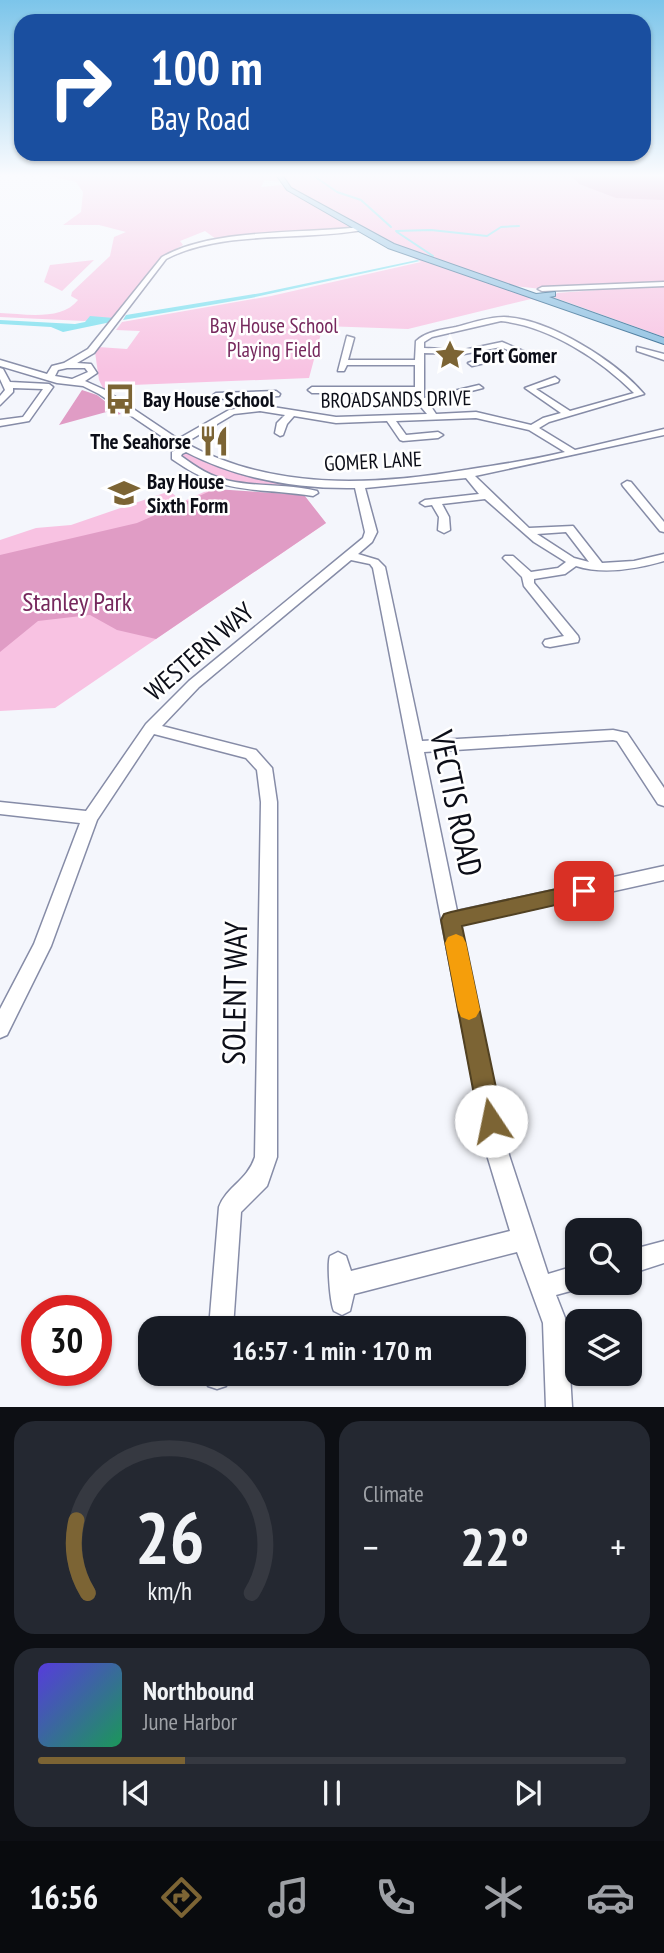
<!DOCTYPE html>
<meta charset="utf-8">
<style>
body{margin:0;font-family:"PT Sans Narrow",sans-serif;background:#242831;color:#f1f3f6;height:100vh;display:flex;flex-direction:column;font-size:26px;white-space:nowrap}
*{box-sizing:border-box;margin:0}
p{font-size:23px;color:#9ea1a6}
.icon{flex:none;width:38px;height:38px;fill:none;stroke:currentColor;stroke-width:2;stroke-linecap:round;stroke-linejoin:round}
.map{position:relative;height:1407px;overflow:hidden}
.drawer{display:flex;flex-direction:column;gap:14px;padding:14px;background:#0d0f14;flex:1}
.drawer>*{flex:none}
.guide{position:absolute;left:14px;top:14px;width:637px;height:147px;border-radius:21px;box-shadow:0 2px 5px #0004;background:#1a4fa0;color:#fff;overflow:hidden}
.buttons{position:absolute;left:565px;top:1218px;display:grid;gap:14px}
.buttons a{display:grid;place-items:center;width:77px;height:77px;border-radius:14px;background:#171b24;box-shadow:0 2px 5px #0004;font-size:35px}
.speed{position:absolute;left:21px;top:1295px;display:flex;gap:14px;font-size:35px;font-weight:700;text-align:center}
.speed>*{display:grid;place-content:center;width:91px;height:91px;border-radius:50%;background:#171b24;box-shadow:0 2px 5px #0004;line-height:1}
.speed .limit{border:10px solid #d22;background:#fff;color:#111}
.pin{position:absolute;display:grid;place-items:center;width:60px;height:60px;color:#fff;margin:-30px;border-radius:14px;box-shadow:0 4px 10px #0006}
.me{position:absolute;width:77px;margin:-38px;rotate:349deg;stroke-linejoin:round;filter:drop-shadow(0 0 5px #0008)}
.turn{display:flex;align-items:center;gap:24px;height:147px;padding:0 21px;font-size:32px}
.turn .icon{width:91px;height:91px;stroke-width:2.5}
.turn b{display:block;font-size:49px;line-height:60px}
.big{font-size:52px;font-weight:800;line-height:1.1}
.drawer .widget{flex:1;display:flex;flex-direction:column;justify-content:center;gap:10px;min-width:0;padding:0 24px;border-radius:21px;background:#242831}
.drawer .dial{align-items:center;gap:0}
.dial svg{height:182px;overflow:visible;fill:none;stroke:#363941;stroke-width:7;stroke-linecap:round;text-anchor:middle}
.dial text{fill:#f1f3f6;stroke:none}
.song{display:flex;align-items:center;gap:21px}
.cover{width:84px;height:84px;border-radius:10px;background:linear-gradient(135deg,hsl(250 70% 55%),hsl(150 70% 35%))}
.played{height:7px;border-radius:4px;background:linear-gradient(90deg,#7c6434 25%,#363941 25%)}
.keys{display:flex;justify-content:space-around;direction:ltr}
.heat{display:flex;justify-content:space-between;align-items:center;font-size:38px;direction:ltr}
.drawer .tiles{flex:1;display:grid;gap:14px;grid-template-columns:1fr 1fr}
.widget:last-child{grid-column:span 2}
.trip{position:absolute;left:138px;top:1316px;width:388px;height:70px;border-radius:21px;background:#171b24;box-shadow:0 2px 5px #0004;font-weight:800;line-height:70px;text-align:center}
.tabs{display:flex;height:112px;justify-content:space-around;align-items:center;background:#090b0e;color:#9ea1a6}
.tabs .icon{width:49px;height:49px}
.tabs .selected{color:#7c6434}
.tabs b{font-size:32px;color:#f1f3f6}
.map>svg:first-child{display:block}
.green{fill:#f8c2e2}
.forest{fill:#e09cc5}
.water{fill:#7bdfee}
.lines{fill:none;stroke-linecap:round;stroke-linejoin:round}
.stream{stroke:#7bdfee;stroke-width:2}
.minor-casing{stroke:#868ca7;stroke-width:3}
.major-casing{stroke:#2b648d;stroke-width:2}
.minor{fill:#fff;fill-rule:evenodd}
.major{fill:#89bee0;fill-rule:evenodd}
.route{fill:#7c6434;stroke:#514122;stroke-width:2}
.slow{fill:#f59e0b}
.labels{text-anchor:middle;dominant-baseline:central;stroke-width:5;stroke-linejoin:round;paint-order:stroke}
.far-park-label{font-size:21px;fill:#76285d;stroke:#fff}
.far-poi-label{font-size:21px;font-weight:bold;fill:#0c0e18;stroke:#fff;text-anchor:start}
.far-street-label{font-size:21px;fill:#0c0e18;stroke:#fff}
.park-label{font-size:26px;fill:#76285d;stroke:#fff}
.street-label{font-size:26px;fill:#0c0e18;stroke:#fff}
.near-street-label{font-size:32px;fill:#0c0e18;stroke:#fff}
</style>
<div class="map">
<svg width="664" height="1407" viewBox="0 0 664 1407">
<rect width="100%" height="100%" fill="#f4f6fc"/>
<!-- green -->
<g class="green">
<path d="M50,176H278L279,182L265,180L261,187L281,185L352,228L216,239L205,231L180,241L183,245L160,258L115,318L84,321L0,317V313C25,314 62,321 78,300L71,296L72,292L110,256L114,237L126,232L99,225H63L81,212L83,192L76,182Z"/>
<path d="M282,176H664V283C613,286 556,295 505,284L393,245L292,188Z"/>
<path d="M415,256L561,308L531,299L408,329L323,326L309,378L107,386L104,390L99,380L95,352L98,347L127,349L140,331L116,330L122,322L271,296L421,262L414,258Z"/>
<path d="M94,260L62,291L44,282L50,265Z"/>
<path d="M664,285V337L553,297L557,293Z"/>
<path d="M185,451L296,483L299,488L226,481L205,473L179,455Z"/>
<path d="M215,487L225,491L304,495L326,523L55,708L0,711V540L36,528L71,525L170,491L182,502Z"/>
</g>
<!-- forest -->
<g class="forest">
<path d="M572,176H664V200L616,198L579,184Z"/>
<path d="M82,390L97,395L121,414L116,415L110,411L59,425Z"/>
<path d="M215,489L304,495L326,523L156,639L117,630L90,615L38,621L0,652V555L137,523Z"/>
</g>
<!-- water -->
<g class="water">
<path d="M417,260L420,261L251,298L123,320L126,315L261,293Z"/>
<path d="M90,316L114,318L111,322L63,332L51,327L0,324V320L75,324L85,322Z"/>
</g>
<g class="lines">
<!-- stream -->
<g class="stream">
<path d="M314,176L337,192L361,200L391,227"/>
<path d="M396,231L431,230L487,236L501,227L519,226"/>
<path d="M397,232L433,256"/>
</g>
<!-- minor casing -->
<g class="minor-casing">
<g id="minor">
<path d="M360,227L362,230C303,241 219,230 166,259L94,353L77,363L91,364L97,373L85,381L105,390L178,439L229,410L260,405L336,417L427,414L416,401L415,393H312L308,390L312,387H415V365H347L344,371H338L347,336L354,338L348,360H415L416,341C427,331 442,330 456,327C471,323 489,317 504,317C548,318 616,361 644,394L549,422L539,428L575,450L664,429V435L475,476L529,528L573,526L602,563L634,561L664,554V561C636,569 604,575 576,566L565,574L534,579V583L578,636L579,639L578,642L550,647L545,646L543,643L545,640L564,636L524,586L522,577L503,558L505,556H513L531,572L558,568L566,562L534,542L485,499L442,504L449,517L450,530L444,533L438,530L439,517L432,505L425,506L420,503L425,500L479,494L466,478L365,488L377,532L372,542L358,554L378,560L385,567L422,741L613,730L627,733L664,788V806L658,804L617,741L613,740L424,752L457,911L664,866V880L460,925L509,1155L548,1274L578,1265V1283H587L578,1289L556,1295L567,1323L572,1407H546L543,1323L517,1252L354,1294L350,1311L342,1315L334,1311C330,1303 327,1263 330,1256L338,1252L346,1256L351,1271L510,1231L487,1155L373,568L370,564L351,560L199,687L162,726L256,750L272,768L277,802V1157L267,1186L241,1212L233,1328H209L219,1207C227,1186 247,1181 255,1157L261,802L257,770L246,758L154,734L97,820L51,946L7,1035L0,1038V1009L34,944L80,823L0,814V802L86,811L146,724L189,681L363,538L365,532L355,488C297,489 238,479 186,452L182,454L181,456C196,467 211,477 230,481C258,487 288,484 317,491L318,493L313,496C255,487 224,496 172,459V452L179,448L99,394L83,386L57,383L0,366V360L47,374L52,366L64,363L88,349L162,257C213,228 301,234 360,227ZM501,321C549,326 600,359 634,393L570,411L536,389L558,382L559,380L555,377L525,388L561,413L543,418L531,425L476,412L436,414L428,402L483,388L479,385L424,398V353L464,354L501,347L534,362H540V358L502,342L464,350L424,348V342L432,337ZM67,368H85L88,372L72,379L55,376L58,370ZM260,411L285,415L277,423L275,433L280,436L283,435L287,424L294,416L336,423L387,421L400,440L403,441L438,438L443,435L438,432L406,435L396,421L476,418L529,430L565,452C532,460 498,465 465,470C370,486 272,490 185,443L234,414ZM566,532L589,562L574,558L537,534Z"/>
<path d="M664,282V286L542,291L538,289L542,287Z"/>
<path d="M637,347L664,354V360L637,351Z"/>
<path d="M482,358L485,359V363L472,366L468,363Z"/>
<path d="M0,368L3,369L10,382L49,384L53,387L29,421L0,426V420L23,417L43,389L13,388V392L0,405V396L5,390L0,379Z"/>
<path d="M276,391L280,394L279,396L216,399L212,396L216,393Z"/>
<path d="M627,481L631,482L664,522V532L660,531L623,486L622,484Z"/>
<path d="M664,1241V1263L630,1274V1250Z"/>
<path d="M205,1374H229L226,1386L217,1389L208,1386Z"/>
</g>
</g>
<!-- major casing -->
<g class="major-casing">
<path id="major" d="M277,176H283L291,188L394,244L536,294L555,292V296L549,297L664,338V344L388,248L287,190Z"/>
</g>
<!-- minor -->
<use href="#minor" class="minor"/>
<!-- major -->
<use href="#major" class="major"/>
</g>
<!-- sky -->
<linearGradient id="sky" x2="0" y2="1"><stop stop-color="#7cc5ea"/><stop offset="0.47" stop-color="#fafbfe"/><stop offset="1" stop-color="#fafbfe" stop-opacity="0"/></linearGradient>
<rect width="664" height="373" fill="url(#sky)"/>
<!-- route -->
<path class="route" d="M584,883L591,885L594,891L591,897L462,926L503,1121L499,1129L491,1133L482,1129L479,1121L441,920L444,914L451,912Z"/>
<!-- slow -->
<path class="slow" d="M456,934L463,937L466,943L480,1010L476,1017L469,1020L461,1017L458,1010L445,943L448,937Z"/>
<!-- icons -->
<defs>
<g id="sight-bare" transform="scale(2.415)"><path d="M0-6L1.8-2.2L6-1.7L2.9 1.2L3.7 5.4L0 3.3L-3.7 5.4L-2.9 1.2L-6-1.7L-1.8-2.2Z" fill="#7c6434" stroke="#fff" stroke-width="2.5" paint-order="stroke"/></g>
<g id="bus-bare" transform="scale(2.415)"><path d="M-5-6H5V4H4V6H2V4H-2V6H-4V4H-5ZM-3.5-4V0h7V-4ZM-3.5 1.2v1.5H-2V1.2ZM2 1.2v1.5H3.5V1.2Z" fill="#7c6434" stroke="#fff" stroke-width="2.5" paint-order="stroke"/></g>
<g id="restaurant-bare" transform="scale(2.415)"><path d="M-5-6h1v4h1v-4h1v4h1v-4h1v5L-1.5 .5V6h-2V.5L-5-1ZM5-6V6H3V1.5H1.5Q1.5-4 5-6Z" fill="#7c6434" stroke="#fff" stroke-width="2.5" paint-order="stroke"/></g>
<g id="university-bare" transform="scale(2.415)"><path d="M0-5L7-2L0 1L-7-2ZM-4 1L0 2.5L4 1V4Q0 6-4 4Z" fill="#7c6434" stroke="#fff" stroke-width="2.5" paint-order="stroke"/></g>
</defs>
<g fill-rule="evenodd">
<use href="#sight-bare" x="450" y="355"/>
<use href="#bus-bare" x="120" y="399"/>
<use href="#restaurant-bare" x="214" y="441"/>
<use href="#university-bare" x="124" y="493"/>
</g>
<g class="labels">
<!-- far-park labels -->
<g class="far-park-label">
<text x="274" y="325">Bay House School<tspan x="274" dy="24">Playing Field</tspan></text>
</g>
<!-- far-poi labels -->
<g class="far-poi-label">
<text x="473" y="355">Fort Gomer</text>
<text x="143" y="399">Bay House School</text>
<text x="191" y="441" text-anchor="end">The Seahorse</text>
<text x="147" y="481">Bay House<tspan x="147" dy="24">Sixth Form</tspan></text>
</g>
<!-- far-street labels -->
<g class="far-street-label">
<text transform="translate(396 399) rotate(-1)">BROADSANDS DRIVE</text>
<text transform="translate(373 461) rotate(-3)">GOMER LANE</text>
</g>
<!-- park labels -->
<g class="park-label">
<text x="77" y="601">Stanley Park</text>
</g>
<!-- street labels -->
<g class="street-label">
<text transform="translate(199 651) rotate(-41)">WESTERN WAY</text>
</g>
<!-- near-street labels -->
<g class="near-street-label">
<text transform="translate(457 803) rotate(78)">VECTIS ROAD</text>
<text transform="translate(234 993) rotate(-89)">SOLENT WAY</text>
</g>
</g>
</svg>
<div class="buttons">
<a><svg class="icon" aria-label="search" viewBox="0 0 24 24"><circle cx="10" cy="10" r="6"/><path d="M15 15l6 6"/></svg></a>
<a><svg class="icon" aria-label="layers" viewBox="0 0 24 24"><path d="M12 4l9 5-9 5-9-5zM3 14l9 5 9-5"/></svg></a>
</div>
<div class="speed"><div class="limit">30</div></div>
<div class="pin" style="left:584px;top:891px;background:#d93025"><svg class="icon" aria-label="arrive" viewBox="0 0 24 24"><path d="M6 21V4h12l-3 4 3 4H6"/></svg></div>
<svg class="me" style="left:491px;top:1121px" viewBox="-20 -20 40 40"><circle r="19" fill="#fff"/><path d="M0-13L10 11 0 6-10 11z" fill="#7c6434"/></svg>
<div class="trip">16:57 · 1 min · 170 m</div>
<div class="guide">
<div class="turn"><svg class="icon" aria-label="right" viewBox="0 0 24 24"><path d="M7 20v-9h11M14 6l5 5-5 5"/></svg><div><b>100 m</b>Bay Road</div></div>
</div>
</div>
<section class="drawer">
<div class="tiles">
<div class="widget dial"><svg viewBox="0 0 100 80">
<path d="M14 69A42 42 0 1 1 86 69"/>
<path d="M14 69A42 42 0 0 1 9 37" stroke="#7c6434"/>
<text x="50" y="56" font-size="32" font-weight="700">26</text>
<text x="50" y="72" font-size="11">km/h</text>
</svg></div>
<div class="widget"><p>Climate</p>
<div class="heat"><a>−</a><b class="big">22°</b><a>+</a></div>
</div>
<div class="widget">
<div class="song"><i class="cover"></i><div><b>Northbound</b><p>June Harbor</p></div></div>
<div class="played"></div>
<div class="keys"><svg class="icon" aria-label="previous" viewBox="0 0 24 24"><path d="M18 5L8 12l10 7zM5 5v14"/></svg><svg class="icon" aria-label="pause" viewBox="0 0 24 24"><path d="M8 5v14M16 5v14"/></svg><svg class="icon" aria-label="next" viewBox="0 0 24 24"><path d="M6 5l10 7-10 7zM19 5v14"/></svg></div>
</div>
</div>
</section>
<nav class="tabs">
<b>16:56</b>
<svg class="icon selected" aria-label="directions" viewBox="0 0 24 24"><path d="M12 3l9 9-9 9-9-9zM9 14v-3h6M13 9l2 2-2 2"/></svg>
<svg class="icon" aria-label="music" viewBox="0 0 24 24"><path d="M9 18V5l10-2v13"/><circle cx="6" cy="18" r="3"/><circle cx="16" cy="16" r="3"/></svg>
<svg class="icon" aria-label="phone" viewBox="0 0 24 24"><path d="M5 4h4l2 5-3 2q2 4 5 5l2-3 5 2v4C11 20 4 13 5 4z"/></svg>
<svg class="icon" aria-label="climate" viewBox="0 0 24 24"><path d="M12 3v18M4 7l16 10M4 17L20 7"/></svg>
<svg class="icon" aria-label="car" viewBox="0 0 24 24"><path d="M5 17H2v-5l4-1 3-4h7l3 4 3 1v5h-3M9 17h6M6 11h13"/><circle cx="7" cy="17" r="2"/><circle cx="17" cy="17" r="2"/></svg>
</nav>
